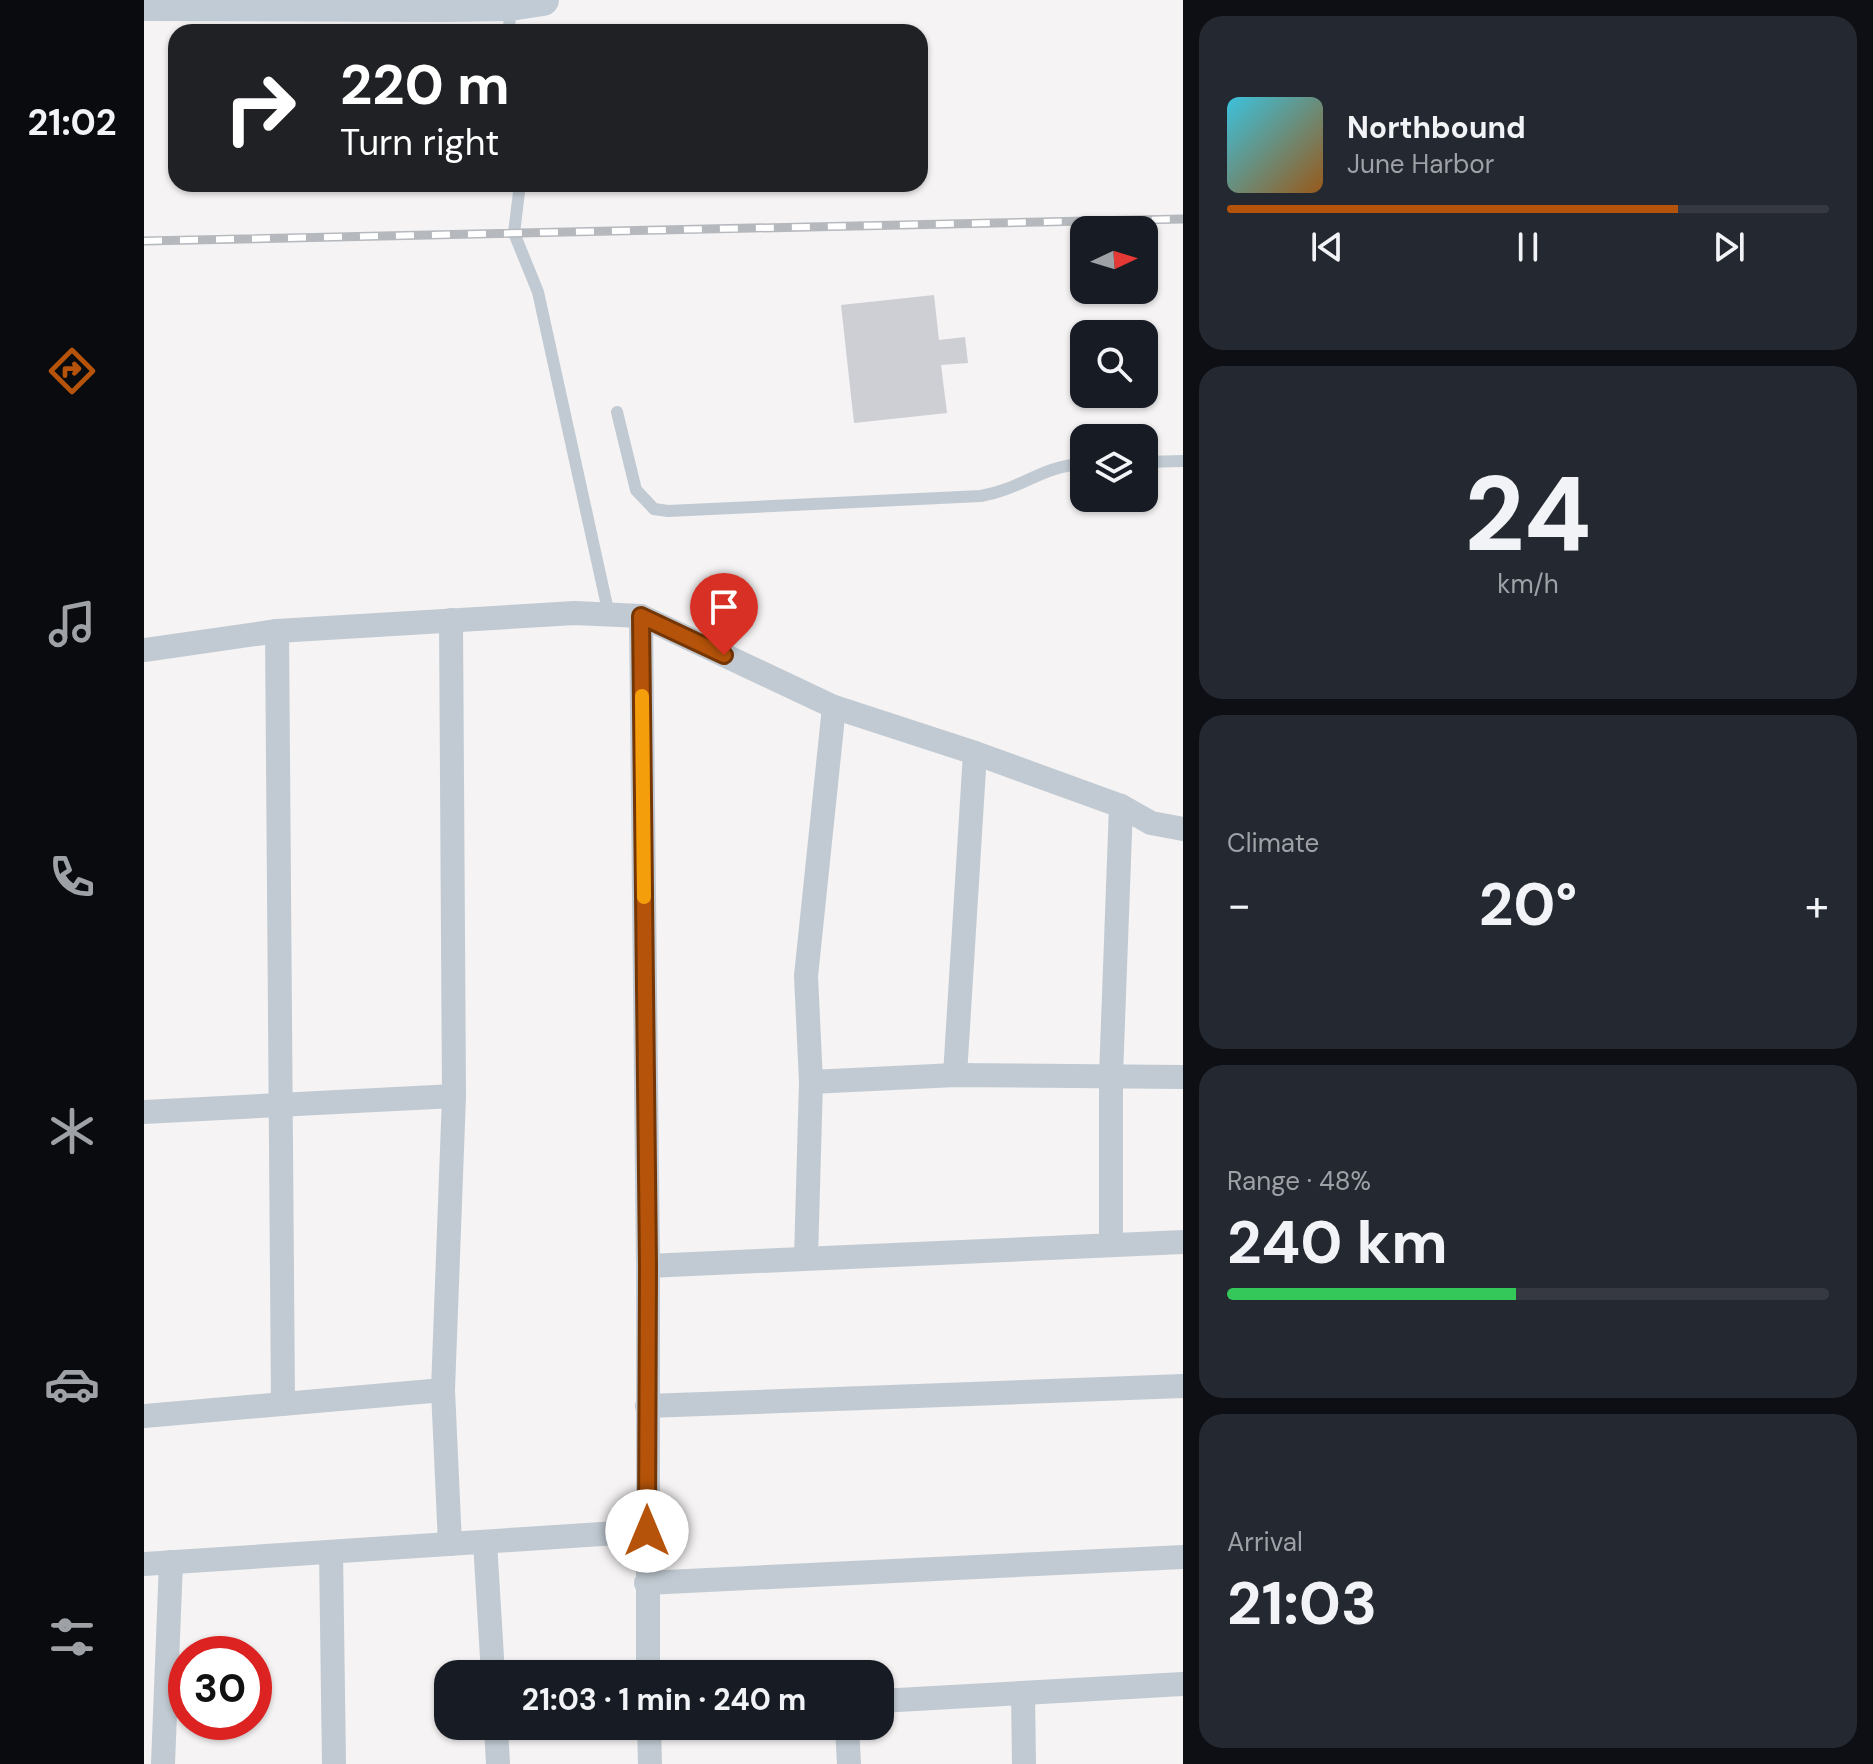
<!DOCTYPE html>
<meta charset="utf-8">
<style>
body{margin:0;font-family:"DM Sans",sans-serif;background:#242831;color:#f1f3f6;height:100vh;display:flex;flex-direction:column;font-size:30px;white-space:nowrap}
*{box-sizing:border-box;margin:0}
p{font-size:26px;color:#9ea1a6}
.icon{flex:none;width:44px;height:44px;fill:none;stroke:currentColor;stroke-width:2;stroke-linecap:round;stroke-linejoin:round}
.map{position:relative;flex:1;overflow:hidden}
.details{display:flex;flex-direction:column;gap:16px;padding:16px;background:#0d0f14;width:690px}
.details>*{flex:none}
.banner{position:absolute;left:24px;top:24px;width:760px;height:168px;border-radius:24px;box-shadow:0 2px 6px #0004;background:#202124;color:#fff;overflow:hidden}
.needle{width:52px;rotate:86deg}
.tools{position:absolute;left:926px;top:216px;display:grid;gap:16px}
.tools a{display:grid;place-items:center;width:88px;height:88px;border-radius:16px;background:#171b24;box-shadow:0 2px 6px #0004;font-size:40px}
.speed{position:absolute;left:24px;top:1636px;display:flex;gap:16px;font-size:40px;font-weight:700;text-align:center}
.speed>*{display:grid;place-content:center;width:104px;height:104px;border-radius:50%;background:#171b24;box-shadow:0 2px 6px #0004;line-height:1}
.speed .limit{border:12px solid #d22;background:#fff;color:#111}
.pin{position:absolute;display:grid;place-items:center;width:68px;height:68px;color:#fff;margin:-82px -34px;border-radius:50% 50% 50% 0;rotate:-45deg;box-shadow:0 0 8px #0007}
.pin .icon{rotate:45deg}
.me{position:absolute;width:88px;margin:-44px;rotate:0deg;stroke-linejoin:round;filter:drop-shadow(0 0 6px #0008)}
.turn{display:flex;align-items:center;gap:28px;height:168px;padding:0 40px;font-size:36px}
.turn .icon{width:104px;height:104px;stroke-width:2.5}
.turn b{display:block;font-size:56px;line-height:68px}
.big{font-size:60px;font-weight:700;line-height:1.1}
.details .card{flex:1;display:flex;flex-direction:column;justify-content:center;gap:12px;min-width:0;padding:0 28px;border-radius:24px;background:#242831}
.details .dial{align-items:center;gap:0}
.dial b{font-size:104px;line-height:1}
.song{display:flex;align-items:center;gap:24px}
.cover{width:96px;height:96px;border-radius:12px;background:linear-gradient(135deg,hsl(190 70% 55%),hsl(30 70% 35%))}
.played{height:8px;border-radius:4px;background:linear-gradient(90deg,#b45309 75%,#363941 75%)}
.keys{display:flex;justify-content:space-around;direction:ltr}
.heat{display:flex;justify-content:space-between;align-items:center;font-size:44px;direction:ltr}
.charge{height:12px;border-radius:6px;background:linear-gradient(90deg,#34c759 48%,#363941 0)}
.trip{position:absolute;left:290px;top:1660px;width:460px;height:80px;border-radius:24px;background:#171b24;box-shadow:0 2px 6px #0004;font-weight:700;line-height:80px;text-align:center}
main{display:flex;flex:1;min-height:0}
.tabs{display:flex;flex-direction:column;width:144px;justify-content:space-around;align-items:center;background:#090b0e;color:#9ea1a6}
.tabs .icon{width:56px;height:56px}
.tabs .on{color:#b45309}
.tabs b{font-size:36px;color:#f1f3f6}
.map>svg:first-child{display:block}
.building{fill:#cdcfd5}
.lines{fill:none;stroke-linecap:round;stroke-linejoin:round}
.lane{stroke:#c1cad2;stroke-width:12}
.street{stroke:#c1cad2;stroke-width:24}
.secondary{stroke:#c1cbd6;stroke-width:32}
.rail-casing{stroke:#b5b8bd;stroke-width:9}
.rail{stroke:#fff;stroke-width:6;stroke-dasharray:18;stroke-linecap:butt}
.route-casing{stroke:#753606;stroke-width:20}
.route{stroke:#b45309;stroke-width:14}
.slow{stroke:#f59e0b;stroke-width:14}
</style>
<main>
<nav class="tabs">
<b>21:02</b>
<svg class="icon on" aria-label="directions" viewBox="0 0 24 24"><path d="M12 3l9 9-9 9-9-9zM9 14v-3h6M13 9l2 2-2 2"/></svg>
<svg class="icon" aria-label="music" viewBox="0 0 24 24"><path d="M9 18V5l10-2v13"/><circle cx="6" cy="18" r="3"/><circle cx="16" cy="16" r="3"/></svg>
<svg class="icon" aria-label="phone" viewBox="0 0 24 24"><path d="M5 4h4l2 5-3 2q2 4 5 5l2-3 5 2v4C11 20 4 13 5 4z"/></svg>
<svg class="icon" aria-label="climate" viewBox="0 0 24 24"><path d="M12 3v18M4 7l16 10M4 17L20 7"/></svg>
<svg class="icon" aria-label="car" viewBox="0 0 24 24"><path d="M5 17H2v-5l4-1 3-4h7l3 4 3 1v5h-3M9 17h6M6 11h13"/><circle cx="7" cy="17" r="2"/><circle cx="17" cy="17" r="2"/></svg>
<svg class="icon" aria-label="filters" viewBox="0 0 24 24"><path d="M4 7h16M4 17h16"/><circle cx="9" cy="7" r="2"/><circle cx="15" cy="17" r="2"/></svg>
</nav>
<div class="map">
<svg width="1039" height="1764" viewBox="0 0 1039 1764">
<rect width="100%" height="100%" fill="#f5f3f3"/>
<!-- building -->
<path class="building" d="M790,295L795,340L821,337L824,363L797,365L803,413L710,423L697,305Z"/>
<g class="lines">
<!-- lane -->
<g class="lane">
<path d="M365,32L366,8"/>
<path d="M376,184L370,233L394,292L465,615"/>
<path d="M473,412L492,490L510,509L524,511L837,496C878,489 899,465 940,464"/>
<path d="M1000,462L1039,461"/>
</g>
<!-- street -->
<g class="street">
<path d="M497,616L504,1266V1674"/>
<path d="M133,631L139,1404"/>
<path d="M0,650L133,631L431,613L497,616L690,707L831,753L977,806L1007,823L1039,829"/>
<path d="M811,1075L831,753"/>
<path d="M667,1082L811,1075L1039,1077"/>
<path d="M0,1112L310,1096"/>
<path d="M967,1245V1076L977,806"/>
<path d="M662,1258L667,1082L662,976L690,707"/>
<path d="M504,1266L1039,1242"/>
<path d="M503,1406L1039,1386"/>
<path d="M0,1416L299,1390"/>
<path d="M341,1542L349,1674"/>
<path d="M306,1544L299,1390L310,1096L307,620"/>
<path d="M187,1552L190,1764"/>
<path d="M0,1564L503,1531"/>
<path d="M502,1583L1039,1557"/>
<path d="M879,1693L880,1764"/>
<path d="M736,1701L1039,1684"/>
<path d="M352,1726L354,1764"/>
<path d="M505,1726L506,1764"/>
<path d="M703,1726L705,1764"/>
<path d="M19,1764L27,1562"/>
</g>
<!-- secondary -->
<path class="secondary" d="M0,5L300,6L366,5L399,0"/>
<!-- rail casing -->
<g class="rail-casing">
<path id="rail" d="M0,241L1039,219"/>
</g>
<!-- rail -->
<use href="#rail" class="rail"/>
</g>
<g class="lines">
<!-- route casing -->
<g class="route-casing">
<path id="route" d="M503,1531L504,1266L497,616L580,655"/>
</g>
<!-- route -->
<use href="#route" class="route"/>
<!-- slow -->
<path class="slow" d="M498,696L500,897"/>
</g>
</svg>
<div class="tools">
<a><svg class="needle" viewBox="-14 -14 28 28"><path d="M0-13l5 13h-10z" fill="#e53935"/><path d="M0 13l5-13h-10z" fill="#9ea1a6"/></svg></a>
<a><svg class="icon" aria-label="search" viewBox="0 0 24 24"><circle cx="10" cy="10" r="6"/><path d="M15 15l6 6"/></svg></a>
<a><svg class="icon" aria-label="layers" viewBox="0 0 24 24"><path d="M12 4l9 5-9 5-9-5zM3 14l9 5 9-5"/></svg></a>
</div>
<div class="speed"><div class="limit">30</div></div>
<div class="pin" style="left:580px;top:655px;background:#d93025"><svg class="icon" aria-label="arrive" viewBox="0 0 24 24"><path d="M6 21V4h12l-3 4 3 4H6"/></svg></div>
<svg class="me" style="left:503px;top:1531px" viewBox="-20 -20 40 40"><circle r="19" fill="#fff"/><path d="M0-13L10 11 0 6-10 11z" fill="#b45309"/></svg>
<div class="trip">21:03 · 1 min · 240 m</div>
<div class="banner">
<div class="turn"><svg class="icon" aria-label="right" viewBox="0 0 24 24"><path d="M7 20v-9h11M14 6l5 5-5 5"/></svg><div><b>220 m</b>Turn right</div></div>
</div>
</div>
<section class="details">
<div class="card">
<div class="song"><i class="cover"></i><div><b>Northbound</b><p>June Harbor</p></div></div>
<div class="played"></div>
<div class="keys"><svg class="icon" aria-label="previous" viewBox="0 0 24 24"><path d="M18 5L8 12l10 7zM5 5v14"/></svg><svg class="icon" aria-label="pause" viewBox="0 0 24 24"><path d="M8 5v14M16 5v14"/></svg><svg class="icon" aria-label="next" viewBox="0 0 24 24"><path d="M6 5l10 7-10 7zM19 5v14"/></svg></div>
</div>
<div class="card dial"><b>24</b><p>km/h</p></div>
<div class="card"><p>Climate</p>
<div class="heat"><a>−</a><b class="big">20°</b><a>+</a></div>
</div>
<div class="card"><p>Range · 48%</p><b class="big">240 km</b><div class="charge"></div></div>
<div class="card"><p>Arrival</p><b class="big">21:03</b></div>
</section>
</main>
